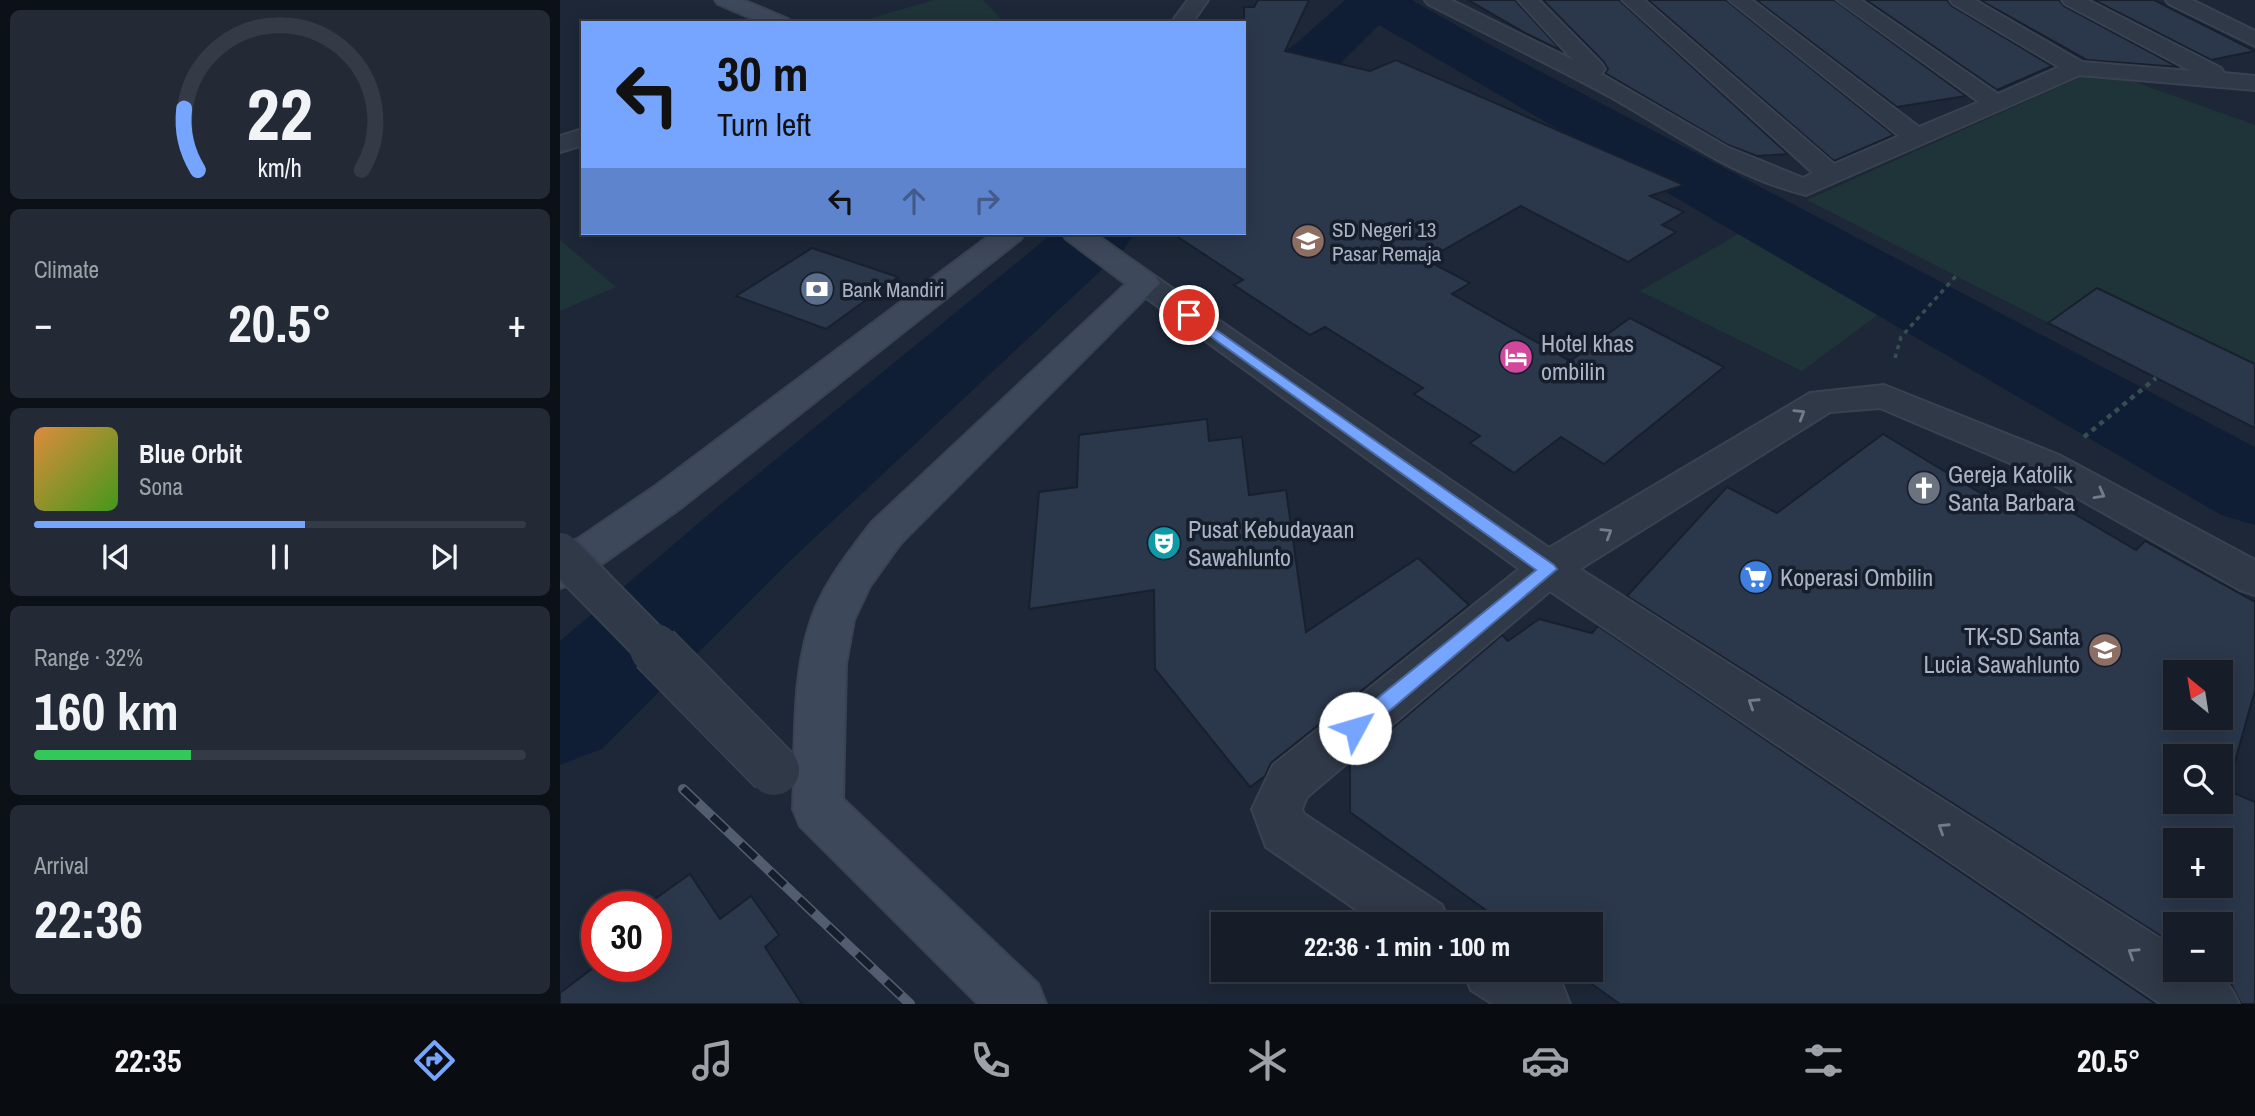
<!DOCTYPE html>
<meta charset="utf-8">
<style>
body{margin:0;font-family:"Archivo Narrow",sans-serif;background:#232a35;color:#f1f3f6;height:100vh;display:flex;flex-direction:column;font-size:26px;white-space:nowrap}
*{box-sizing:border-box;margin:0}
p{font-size:23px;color:#9ea2a8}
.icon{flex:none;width:38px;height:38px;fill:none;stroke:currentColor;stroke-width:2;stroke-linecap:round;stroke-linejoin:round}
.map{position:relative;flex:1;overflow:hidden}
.sheet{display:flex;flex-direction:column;gap:10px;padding:10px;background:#0c1017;width:560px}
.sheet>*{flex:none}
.top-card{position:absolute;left:21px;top:21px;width:665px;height:214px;border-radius:0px;box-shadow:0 4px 18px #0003,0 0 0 2px #353b46;background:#75a5ff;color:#111;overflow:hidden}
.needle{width:46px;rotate:330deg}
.buttons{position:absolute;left:1603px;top:660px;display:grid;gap:14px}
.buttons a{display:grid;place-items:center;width:70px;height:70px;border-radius:0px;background:#161d29;box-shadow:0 4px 18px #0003,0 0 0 2px #353b46;font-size:35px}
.speed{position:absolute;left:21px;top:891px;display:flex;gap:14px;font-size:35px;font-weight:700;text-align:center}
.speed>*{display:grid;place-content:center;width:91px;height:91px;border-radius:50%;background:#161d29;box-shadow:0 4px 18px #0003,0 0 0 2px #353b46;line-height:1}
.speed .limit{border:10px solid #d22;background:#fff;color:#111}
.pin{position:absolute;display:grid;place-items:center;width:60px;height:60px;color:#fff;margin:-30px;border:4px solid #fff;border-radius:50%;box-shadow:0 2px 7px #0007}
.me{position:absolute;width:77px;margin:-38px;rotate:51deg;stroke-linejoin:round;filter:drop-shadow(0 0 5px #0008)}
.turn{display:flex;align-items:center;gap:24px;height:147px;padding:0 21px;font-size:32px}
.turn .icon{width:91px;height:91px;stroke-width:2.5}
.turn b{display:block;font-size:49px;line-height:60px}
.lanes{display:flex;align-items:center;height:66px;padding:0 21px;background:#0003;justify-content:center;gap:35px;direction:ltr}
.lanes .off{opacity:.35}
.big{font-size:52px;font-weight:700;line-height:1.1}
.sheet .widget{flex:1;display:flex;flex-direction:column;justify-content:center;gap:10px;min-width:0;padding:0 24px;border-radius:10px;background:#232a35}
.sheet .dial{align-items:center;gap:0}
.dial svg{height:182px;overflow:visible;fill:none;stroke:#353b46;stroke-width:7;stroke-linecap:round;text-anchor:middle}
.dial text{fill:#f1f3f6;stroke:none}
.song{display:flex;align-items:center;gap:21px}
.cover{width:84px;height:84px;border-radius:10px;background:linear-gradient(135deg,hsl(30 70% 55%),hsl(100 70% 35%))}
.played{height:7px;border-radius:4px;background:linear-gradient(90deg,#75a5ff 55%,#353b46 55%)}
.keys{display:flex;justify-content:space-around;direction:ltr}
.heat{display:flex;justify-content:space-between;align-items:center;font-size:38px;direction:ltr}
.charge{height:10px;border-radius:5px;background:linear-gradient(90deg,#34c759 32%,#353b46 0)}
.trip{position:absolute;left:651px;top:912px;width:392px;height:70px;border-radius:0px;background:#161d29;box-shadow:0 4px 18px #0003,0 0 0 2px #353b46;font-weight:700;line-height:70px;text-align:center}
.menu{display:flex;height:112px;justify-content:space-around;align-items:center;background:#090c10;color:#9ea2a8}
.menu .icon{width:49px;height:49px}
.menu .active{color:#75a5ff}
.menu b{font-size:32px;color:#f1f3f6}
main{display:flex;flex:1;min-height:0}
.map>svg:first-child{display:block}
.green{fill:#1f3438}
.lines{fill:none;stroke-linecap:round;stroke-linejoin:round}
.river{fill:#101e35;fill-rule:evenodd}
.building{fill:#2b384c;stroke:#18202e;stroke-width:2;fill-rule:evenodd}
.street-casing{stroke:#3a4251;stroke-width:4}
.secondary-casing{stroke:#3a4251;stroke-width:4}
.path-far1{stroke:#374e51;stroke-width:3.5;stroke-dasharray:4.5 4.5;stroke-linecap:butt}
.path{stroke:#374e51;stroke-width:4.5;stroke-dasharray:5 5;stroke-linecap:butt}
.street{fill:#303948;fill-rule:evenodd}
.secondary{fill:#3e485b;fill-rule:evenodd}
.rail-casing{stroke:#525d6f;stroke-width:10}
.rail{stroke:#161e2c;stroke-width:7;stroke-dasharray:20;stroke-linecap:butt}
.street-bridge-far1-casing{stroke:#3a4251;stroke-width:42;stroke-linecap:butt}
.street-bridge-casing{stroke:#3a4251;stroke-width:53;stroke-linecap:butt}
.street-bridge-far1{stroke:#303948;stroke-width:38}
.street-bridge{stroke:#303948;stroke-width:50}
.oneway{stroke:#737c8d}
.route{fill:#75a5ff;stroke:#4c6ba6;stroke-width:2}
.labels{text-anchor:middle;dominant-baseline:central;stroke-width:7;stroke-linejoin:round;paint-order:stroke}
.far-poi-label{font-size:21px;fill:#aab3c5;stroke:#161e2c;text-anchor:start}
.poi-label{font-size:24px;fill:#aab3c5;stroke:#161e2c;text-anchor:start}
</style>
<main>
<section class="sheet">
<div class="widget dial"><svg viewBox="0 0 100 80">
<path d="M14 69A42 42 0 1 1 86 69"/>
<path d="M14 69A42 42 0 0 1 8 42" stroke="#75a5ff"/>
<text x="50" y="56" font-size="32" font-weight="700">22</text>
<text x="50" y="72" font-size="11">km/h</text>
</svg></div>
<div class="widget"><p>Climate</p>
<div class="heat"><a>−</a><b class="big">20.5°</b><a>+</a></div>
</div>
<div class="widget">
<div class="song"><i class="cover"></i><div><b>Blue Orbit</b><p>Sona</p></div></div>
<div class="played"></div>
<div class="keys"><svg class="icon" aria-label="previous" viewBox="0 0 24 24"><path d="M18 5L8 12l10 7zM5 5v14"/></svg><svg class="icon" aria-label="pause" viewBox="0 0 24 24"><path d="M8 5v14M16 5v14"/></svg><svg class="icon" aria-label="next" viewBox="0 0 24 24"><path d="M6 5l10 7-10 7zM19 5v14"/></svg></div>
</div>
<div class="widget"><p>Range · 32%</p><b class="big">160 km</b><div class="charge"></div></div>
<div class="widget"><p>Arrival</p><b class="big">22:36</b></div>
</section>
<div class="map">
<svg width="1695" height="1004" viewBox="0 0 1695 1004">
<rect width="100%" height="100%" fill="#1d2737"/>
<!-- green -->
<g class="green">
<path d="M374,0H423L445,23H295Z"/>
<path d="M1521,77H1561L1695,125V428L1247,200Z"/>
<path d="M1187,229L1323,311L1242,371L1080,291Z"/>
<path d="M0,240L56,287L0,311Z"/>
</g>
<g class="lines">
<!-- river -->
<g class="river">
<path d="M785,0H852L938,49L1695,447V525L1661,515L819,25L779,65L706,126L684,132V83L739,41Z"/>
<path d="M493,233H575L564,249L233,558L42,749L0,765V641L161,504Z"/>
</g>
</g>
<!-- building -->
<g class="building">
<path d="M698,0H749L725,51L810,71L836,60L1124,185L1090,196L1124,212L1102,225L1116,232L1068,262L961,206L866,260L910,283L892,294L1010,361L1070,318L1164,367L1044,464L1001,437L954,473L910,443L920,436L854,394L863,388L765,327L750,335L674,285L683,280L612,233H684V7H694Z"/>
<path d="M908,0H955L1002,51L967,34Z"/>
<path d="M983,0H1059L1228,154L1197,156L1168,145L1045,73L1048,69L1044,62Z"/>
<path d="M1088,0H1166L1334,135L1274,161Z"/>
<path d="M1196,0H1274L1406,96L1337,107Z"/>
<path d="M1306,0H1387L1392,6L1492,66L1437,90Z"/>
<path d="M1420,0H1499L1504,6L1618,67L1527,60Z"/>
<path d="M1534,0H1594L1695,51L1651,60Z"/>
<path d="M252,248L338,277L266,329L176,296Z"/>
<path d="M1537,288L1695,364V428L1488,323Z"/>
<path d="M647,419L649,441L682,437L689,495L726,490L746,632L858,558L909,605L711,763L705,776L690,787L595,669L594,590L469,609L479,492L517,487L519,435Z"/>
<path d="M1323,434L1450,511L1474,490L1576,550L1585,541L1695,602V690L1667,790L1695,802V1004H1681L1670,982L1648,970H1661V924H1615V945L1067,596L1167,487L1217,513ZM1615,672H1661V718H1615ZM1615,756H1661V802H1615ZM1615,840H1661V886H1615Z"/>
<path d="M979,619L1032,633L1038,626L1596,1004H1060L1012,970H1031V924H945L790,812V764L942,635L948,641Z"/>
<path d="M130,874L160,919L191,896L219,935L205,947L242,1004H0V993L37,965L96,966V906H85Z"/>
</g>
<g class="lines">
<!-- street casing -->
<g class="street-casing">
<g id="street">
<path d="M628,0H648L632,23H611Z"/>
<path d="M865,0H891L1013,60L958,0H979L1042,64L1045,69L1041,74L1167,147L1243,178L1253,173L1062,0H1084L1274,164L1339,136L1169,0H1192L1359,127L1419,102L1277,0H1301L1438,94L1499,67L1393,4L1390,0H1415L1522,62L1631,71L1505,4L1502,0H1528L1661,68L1664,73L1695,76V90L1520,75L1246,195C1169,176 1113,131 1045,94C987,63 927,34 868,4Z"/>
<path d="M1606,0H1632L1695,31V46L1609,4Z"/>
<path d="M23,129V145L0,152V136Z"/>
<path d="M585,274L596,277L989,548L1250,393L1324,385L1499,455L1695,560V595L1680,590L1473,473L1320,408L1270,412L1020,569L1615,948V970C1650,970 1665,970 1679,1004H1601L990,591L747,797L742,809L744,814L882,905L890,924H817L706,847L692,809L713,765L959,569L574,289L570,283L574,277Z"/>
<path d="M903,970H980L1002,984L1010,1004H933L911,990Z"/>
</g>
</g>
<!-- secondary casing -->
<g class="secondary-casing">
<g id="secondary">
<path d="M155,0H183L228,19L231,23H202L158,4Z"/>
<path d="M433,233H465L461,239L122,507L15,583L0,588V551L94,487Z"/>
<path d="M502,233H534L596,277L600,283L340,544L310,586L294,620L286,664L283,799L478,984L486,1004H418L240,826L233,809C236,743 230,670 256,607C270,576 291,549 312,522L566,284L506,239Z"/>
</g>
</g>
<!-- path-far1 -->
<path class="path-far1" d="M1335,358L1341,337L1396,276"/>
<!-- path -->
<path class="path" d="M1524,437L1596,378"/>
<!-- street -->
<use href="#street" class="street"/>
<!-- secondary -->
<use href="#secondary" class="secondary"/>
<!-- rail casing -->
<g class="rail-casing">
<path id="rail" d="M123,789L350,1004"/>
</g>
<!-- rail -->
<use href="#rail" class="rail"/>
<!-- street-bridge-far1 casing -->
<g class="street-bridge-far1-casing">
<path id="street-bridge-far1" d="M0,552L97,651"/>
</g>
<!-- street-bridge casing -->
<g class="street-bridge-casing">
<path id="street-bridge" d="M95,649L214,770"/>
</g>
<!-- street-bridge-far1 -->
<use href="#street-bridge-far1" class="street-bridge-far1"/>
<!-- street-bridge -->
<use href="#street-bridge" class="street-bridge"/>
</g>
<!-- one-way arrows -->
<defs><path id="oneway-chevron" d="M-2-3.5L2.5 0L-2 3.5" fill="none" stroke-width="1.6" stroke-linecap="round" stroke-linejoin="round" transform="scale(1.75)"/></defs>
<g class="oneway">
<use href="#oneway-chevron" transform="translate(1240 414) rotate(-32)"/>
<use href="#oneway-chevron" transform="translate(1540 494) rotate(29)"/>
<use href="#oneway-chevron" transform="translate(1047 533) rotate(-32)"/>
<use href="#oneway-chevron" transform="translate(1193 703) rotate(-147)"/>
<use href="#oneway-chevron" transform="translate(1383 828) rotate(-147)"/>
<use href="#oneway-chevron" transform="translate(1573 953) rotate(-147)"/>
</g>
<!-- route -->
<path class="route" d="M629,311L994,565L997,569L802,734L795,736L788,734L785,728L788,722L976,570L625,318V312Z"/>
<!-- icons -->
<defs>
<g id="school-disc" transform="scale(1.75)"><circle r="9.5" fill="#8d6e63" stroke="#161e2c"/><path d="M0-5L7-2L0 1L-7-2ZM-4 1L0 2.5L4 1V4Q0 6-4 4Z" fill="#fff"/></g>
<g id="bank-disc" transform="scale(1.75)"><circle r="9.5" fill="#5c6f8a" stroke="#161e2c"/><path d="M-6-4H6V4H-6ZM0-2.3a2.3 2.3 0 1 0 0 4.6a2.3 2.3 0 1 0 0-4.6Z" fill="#fff"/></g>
<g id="hotel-disc" transform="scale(1.75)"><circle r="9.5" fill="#d1479c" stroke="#161e2c"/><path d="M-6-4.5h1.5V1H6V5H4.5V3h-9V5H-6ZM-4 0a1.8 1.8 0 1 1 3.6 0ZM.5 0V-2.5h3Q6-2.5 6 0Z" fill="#fff"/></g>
<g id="church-disc" transform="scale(1.75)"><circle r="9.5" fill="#6b7280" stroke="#161e2c"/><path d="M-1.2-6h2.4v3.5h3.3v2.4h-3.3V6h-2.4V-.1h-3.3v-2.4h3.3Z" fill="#fff"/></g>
<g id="theatre-disc" transform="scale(1.75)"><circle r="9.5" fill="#0f9aa8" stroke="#161e2c"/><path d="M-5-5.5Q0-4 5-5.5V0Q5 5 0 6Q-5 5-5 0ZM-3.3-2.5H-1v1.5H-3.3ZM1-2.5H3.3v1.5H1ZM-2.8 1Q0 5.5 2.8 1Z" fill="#fff"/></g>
<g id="supermarket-disc" transform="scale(1.75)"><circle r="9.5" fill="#3f7fe0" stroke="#161e2c"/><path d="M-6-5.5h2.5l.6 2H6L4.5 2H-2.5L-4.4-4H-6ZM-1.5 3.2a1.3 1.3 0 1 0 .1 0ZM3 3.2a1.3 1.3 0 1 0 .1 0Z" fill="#fff"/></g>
</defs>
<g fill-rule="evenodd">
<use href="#school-disc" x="748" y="241"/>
<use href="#bank-disc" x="257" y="289"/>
<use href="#hotel-disc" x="956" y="357"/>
<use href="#church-disc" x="1364" y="488"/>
<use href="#theatre-disc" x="604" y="543"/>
<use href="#supermarket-disc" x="1196" y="577"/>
<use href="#school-disc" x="1545" y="650"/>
</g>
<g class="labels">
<!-- far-poi labels -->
<g class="far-poi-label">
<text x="772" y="229">SD Negeri 13<tspan x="772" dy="24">Pasar Remaja</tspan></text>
<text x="282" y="289">Bank Mandiri</text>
</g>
<!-- poi labels -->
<g class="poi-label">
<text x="981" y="343">Hotel khas<tspan x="981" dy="28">ombilin</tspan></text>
<text x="1388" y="474">Gereja Katolik<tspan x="1388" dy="28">Santa Barbara</tspan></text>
<text x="628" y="529">Pusat Kebudayaan<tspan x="628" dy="28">Sawahlunto</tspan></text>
<text x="1220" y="577">Koperasi Ombilin</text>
<text x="1520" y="636" text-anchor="end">TK-SD Santa<tspan x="1520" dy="28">Lucia Sawahlunto</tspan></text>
</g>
</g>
</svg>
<div class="buttons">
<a><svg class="needle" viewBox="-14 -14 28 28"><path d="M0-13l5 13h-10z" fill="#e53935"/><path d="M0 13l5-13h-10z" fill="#9ea2a8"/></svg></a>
<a><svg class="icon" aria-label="search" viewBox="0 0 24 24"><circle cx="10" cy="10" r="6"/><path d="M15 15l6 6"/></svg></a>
<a>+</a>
<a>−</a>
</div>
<div class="speed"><div class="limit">30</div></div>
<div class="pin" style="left:629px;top:315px;background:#d93025"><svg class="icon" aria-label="arrive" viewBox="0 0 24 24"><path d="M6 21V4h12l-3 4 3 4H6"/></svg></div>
<svg class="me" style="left:795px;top:728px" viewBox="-20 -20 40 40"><circle r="19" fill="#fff"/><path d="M0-13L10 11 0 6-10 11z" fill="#75a5ff"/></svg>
<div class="trip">22:36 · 1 min · 100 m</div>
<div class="top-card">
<div class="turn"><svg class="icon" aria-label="left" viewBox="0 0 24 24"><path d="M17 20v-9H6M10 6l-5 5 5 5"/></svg><div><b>30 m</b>Turn left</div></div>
<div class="lanes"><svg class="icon" aria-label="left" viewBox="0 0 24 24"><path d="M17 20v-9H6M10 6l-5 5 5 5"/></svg><svg class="icon off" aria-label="ahead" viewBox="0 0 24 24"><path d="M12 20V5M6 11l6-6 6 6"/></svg><svg class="icon off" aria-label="right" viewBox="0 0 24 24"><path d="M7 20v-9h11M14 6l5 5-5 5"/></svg></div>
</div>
</div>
</main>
<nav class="menu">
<b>22:35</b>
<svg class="icon active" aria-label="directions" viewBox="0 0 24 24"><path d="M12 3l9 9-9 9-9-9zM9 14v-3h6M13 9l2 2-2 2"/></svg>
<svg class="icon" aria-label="music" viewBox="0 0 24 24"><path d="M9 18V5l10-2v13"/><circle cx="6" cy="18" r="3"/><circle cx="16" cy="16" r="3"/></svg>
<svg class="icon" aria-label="phone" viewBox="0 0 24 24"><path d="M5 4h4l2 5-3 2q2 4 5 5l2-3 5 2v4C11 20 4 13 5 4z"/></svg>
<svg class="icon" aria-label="climate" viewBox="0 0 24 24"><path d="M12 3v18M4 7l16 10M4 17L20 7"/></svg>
<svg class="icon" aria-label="car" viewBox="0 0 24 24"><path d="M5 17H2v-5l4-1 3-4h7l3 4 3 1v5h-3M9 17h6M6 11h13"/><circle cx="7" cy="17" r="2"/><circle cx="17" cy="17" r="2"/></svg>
<svg class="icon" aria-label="filters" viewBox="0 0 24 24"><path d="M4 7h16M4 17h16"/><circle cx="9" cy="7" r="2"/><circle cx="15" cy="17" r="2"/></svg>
<b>20.5°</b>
</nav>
